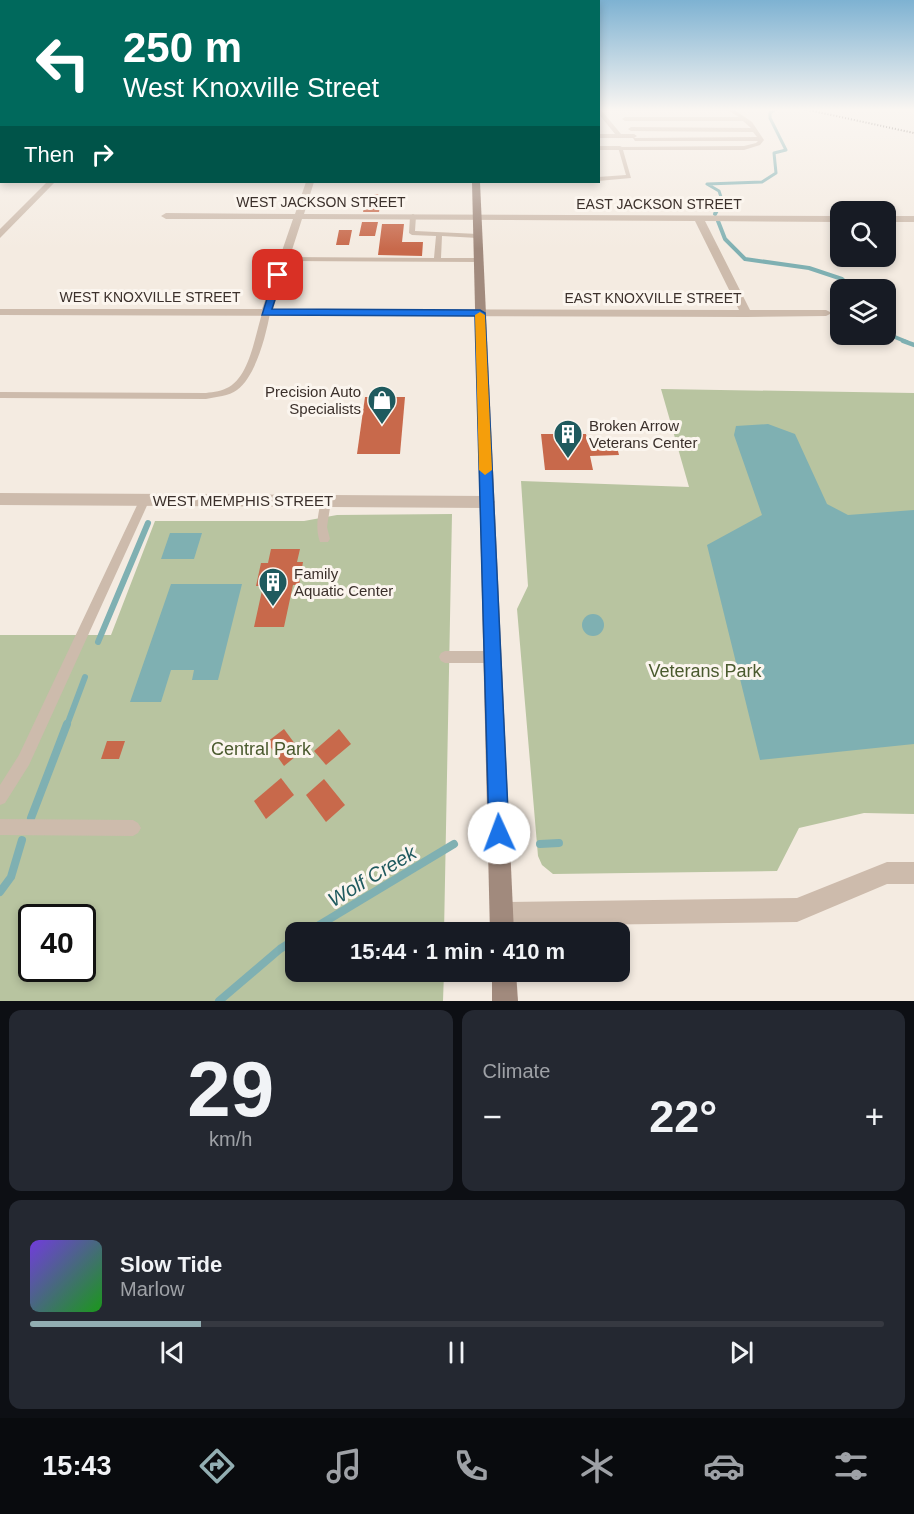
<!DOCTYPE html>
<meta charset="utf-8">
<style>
body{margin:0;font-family:Helvetica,sans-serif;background:#242831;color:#f1f3f6;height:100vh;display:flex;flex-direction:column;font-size:22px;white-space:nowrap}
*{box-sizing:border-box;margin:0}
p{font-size:20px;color:#9ea1a6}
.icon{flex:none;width:33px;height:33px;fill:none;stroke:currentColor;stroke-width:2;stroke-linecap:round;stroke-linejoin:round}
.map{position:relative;height:1001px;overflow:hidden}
.sheet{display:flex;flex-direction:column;gap:9px;padding:9px;background:#0d0f14;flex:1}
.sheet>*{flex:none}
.banner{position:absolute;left:0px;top:0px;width:600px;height:183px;box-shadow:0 3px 9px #0003;background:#00695c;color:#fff;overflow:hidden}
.buttons{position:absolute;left:830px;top:201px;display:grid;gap:12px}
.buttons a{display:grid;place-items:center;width:66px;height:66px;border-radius:12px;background:#171b24;box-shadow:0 3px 9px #0003;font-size:30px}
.speed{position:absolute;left:18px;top:904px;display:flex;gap:12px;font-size:30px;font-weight:700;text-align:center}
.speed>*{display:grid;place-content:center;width:78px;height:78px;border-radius:50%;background:#171b24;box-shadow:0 3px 9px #0003;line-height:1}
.speed .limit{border:3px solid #111;border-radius:9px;background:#fff;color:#111}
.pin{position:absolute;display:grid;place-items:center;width:51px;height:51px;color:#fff;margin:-26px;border-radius:12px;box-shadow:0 3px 9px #0006}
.me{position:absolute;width:66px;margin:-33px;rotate:358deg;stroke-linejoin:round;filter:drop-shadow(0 0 4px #0008)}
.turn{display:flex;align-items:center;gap:21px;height:126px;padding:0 24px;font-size:27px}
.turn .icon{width:78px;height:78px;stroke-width:2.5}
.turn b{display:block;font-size:42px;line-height:51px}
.then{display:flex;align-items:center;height:57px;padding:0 24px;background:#0003;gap:12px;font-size:22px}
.big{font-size:45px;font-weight:700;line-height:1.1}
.sheet .tile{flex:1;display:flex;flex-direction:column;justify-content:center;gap:9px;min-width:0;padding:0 21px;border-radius:12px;background:#242831}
.sheet .dial{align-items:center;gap:0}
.dial b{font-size:78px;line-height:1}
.song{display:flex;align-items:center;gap:18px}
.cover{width:72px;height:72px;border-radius:9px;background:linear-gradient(135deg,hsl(260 70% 55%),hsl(120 70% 35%))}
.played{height:6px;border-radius:3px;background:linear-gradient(90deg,#92aeb2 20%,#363941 20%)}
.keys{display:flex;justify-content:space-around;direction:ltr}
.heat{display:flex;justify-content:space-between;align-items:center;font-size:33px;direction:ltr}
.sheet .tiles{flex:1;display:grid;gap:9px;grid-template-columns:1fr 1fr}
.tile:last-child{grid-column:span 2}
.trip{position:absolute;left:285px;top:922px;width:345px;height:60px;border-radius:12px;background:#171b24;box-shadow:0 3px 9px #0003;font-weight:700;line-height:60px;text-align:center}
.dock{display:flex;height:96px;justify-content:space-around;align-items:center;background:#090b0e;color:#9ea1a6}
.dock .icon{width:42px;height:42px}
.dock .on{color:#92aeb2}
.dock b{font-size:27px;color:#f1f3f6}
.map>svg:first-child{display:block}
.green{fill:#b8c4a0;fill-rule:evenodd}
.water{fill:#7fb0b2}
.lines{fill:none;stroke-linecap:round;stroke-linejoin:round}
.stream-far4{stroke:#7fb0b2;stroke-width:3}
.stream-far3{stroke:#7fb0b2;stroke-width:4}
.stream-far2{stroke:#7fb0b2;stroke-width:4.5}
.stream-far1{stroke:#7fb0b2;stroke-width:6}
.stream{stroke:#7fb0b2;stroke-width:8}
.building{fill:#c8694b}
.lane{fill:#cdbbac;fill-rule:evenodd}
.street{fill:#cdbbac;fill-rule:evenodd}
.secondary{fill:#a18a7d;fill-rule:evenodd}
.rail{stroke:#3b302b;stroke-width:2;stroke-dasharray:1 2;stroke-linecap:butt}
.route{fill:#1a73e8;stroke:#114b97;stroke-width:1.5}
.slow{fill:#f59e0b}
.labels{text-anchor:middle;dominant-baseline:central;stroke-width:6;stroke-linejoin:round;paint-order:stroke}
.far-street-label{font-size:14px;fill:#3b302b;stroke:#fbf5ee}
.poi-label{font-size:15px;fill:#3b302b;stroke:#fbf5ee;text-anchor:start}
.street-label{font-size:15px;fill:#3b302b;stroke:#fbf5ee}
.near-park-label{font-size:18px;fill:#4a5a2e;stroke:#fbf5ee}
.near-water-label{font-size:20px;font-style:italic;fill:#1f5a5e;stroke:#fbf5ee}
</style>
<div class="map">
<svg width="914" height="1001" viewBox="0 0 914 1001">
<rect width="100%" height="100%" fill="#f4ebe1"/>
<!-- green -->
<g class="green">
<path d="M661,389L914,393V814L864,813L799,828L777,871L553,874L542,865L538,856L517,609L528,586L521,481L689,487Z"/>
<path d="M452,514L444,933H296V972H444L443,1001H0V635H111L155,521H304L337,515ZM32,918H82V969H32Z"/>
</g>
<!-- water -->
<g class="water">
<path d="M768,424L795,434L827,504L848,515L914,510V744L760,760L707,545L762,515L734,435L736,426Z"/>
<path d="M170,533H202L194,559H161Z"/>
<path d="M171,584H242L218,680H192L194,670H171L161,702H130Z"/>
<circle cx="593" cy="625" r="11"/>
</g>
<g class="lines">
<!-- stream-far4 -->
<path class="stream-far4" d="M716,212L722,200L719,191L707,184L762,182L776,173L774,153L786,150L770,118V113L776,109"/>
<!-- stream-far3 -->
<g class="stream-far3">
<path d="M715,214L717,210"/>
<path d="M718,221L725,239L745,259L809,268L842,279L854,290"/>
<path d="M885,333L907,342"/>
</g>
<!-- stream-far2 -->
<path class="stream-far2" d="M903,341L914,345"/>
<!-- stream-far1 -->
<g class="stream-far1">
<path d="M98,642L148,523"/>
<path d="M67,725L85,677"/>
</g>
<!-- stream -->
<g class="stream">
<path d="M31,818L67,724"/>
<path d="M540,844L559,843"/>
<path d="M0,892L11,877L22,840"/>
<path d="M306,933L454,844"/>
<path d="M219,1001L280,949L296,939"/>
</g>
</g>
<!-- building -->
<g class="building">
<path d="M367,194H382L379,212H363Z"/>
<path d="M362,222H378L375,236H359Z"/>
<path d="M382,224H404L402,242H423L422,256L378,255Z"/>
<path d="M339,230H352L349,245H336Z"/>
<path d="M365,397H405L400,454H357Z"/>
<path d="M541,434H586L588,443H616L619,455L590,456L593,470H545Z"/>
<path d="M271,549H300L297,562H303L299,585H293L284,627H254L263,586H256L261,563H268Z"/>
<path d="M284,729L301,752L284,766L267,742Z"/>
<path d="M339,729L351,744L326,765L314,751Z"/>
<path d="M107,741H125L119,759H101Z"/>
<path d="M281,778L294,795L266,819L254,801Z"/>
<path d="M324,779L345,805L326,822L306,795Z"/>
</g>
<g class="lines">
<!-- lane -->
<g class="lane">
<path d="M598,109H733L752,122L764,140L760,145L744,150H623L631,178L598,181V177L626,175L618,147L744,146L756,143L758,141H635L633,138L757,137L753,132L631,131L628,129L631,127L751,128L743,121H625L622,119L625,117H739L729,111H602L621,134H634L637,136L634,138H598V134H615L598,113Z"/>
<path d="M413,214L416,216L415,231L478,234L481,236L478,238L442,236L441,258H479L483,260L479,262L284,261L280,259L284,257L434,258L436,236L412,235L409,233L410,216Z"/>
<path d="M263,311H266L270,313C266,335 256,376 237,390C229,396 216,397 206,399L0,398V392L206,393C214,392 222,391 229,387C251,374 255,333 263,311Z"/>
<path d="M145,495L149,496L150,499L29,765L5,803L0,805V785L19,755L140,499L141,496Z"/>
<path d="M326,497L330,498L331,501L327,527L330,539L328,542H320C315,528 318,515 321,501L322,498Z"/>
<path d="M445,651H493L497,653L499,657L497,661L493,663H445L441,661L439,657L441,653Z"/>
<path d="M0,819L133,820L138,823L141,828L138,833L133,836L0,835Z"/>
</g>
<!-- street -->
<g class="street">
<path d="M598,146H620L624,148L620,150H598Z"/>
<path d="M47,182H55L0,238V229Z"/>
<path d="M306,182H314L304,214L840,216V222L705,221L750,310H826L832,313L826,316L747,317L0,315V309H262L293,219H166L161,216L166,213L295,214ZM302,219L695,221L739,310L273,309Z"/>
<rect x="885" y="216" width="29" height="6"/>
<path d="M0,493L487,496L492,498L495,502L492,506L487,508L0,505Z"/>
<path d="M887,862H914V884H887L797,922L502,926L494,922L490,914L494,906L502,902L797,898Z"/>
</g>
<!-- secondary -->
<g class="secondary">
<path d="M472,182H480L514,933H490Z"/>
<path d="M492,972H516L518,1001H492Z"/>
</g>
<!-- rail -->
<path class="rail" d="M804,109L914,133"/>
</g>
<!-- sky -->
<linearGradient id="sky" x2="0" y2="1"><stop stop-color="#7eb2d2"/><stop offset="0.44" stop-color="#faf6f2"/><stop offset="1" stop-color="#faf6f2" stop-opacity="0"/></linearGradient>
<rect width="914" height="249" fill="url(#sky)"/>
<!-- route -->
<path class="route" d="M275,273L283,275L272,309L480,310L485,313L509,833L506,840L499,843L492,840L489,833L475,316L262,315Z"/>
<!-- slow -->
<path class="slow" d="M480,312L485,315L492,470L485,475L479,470L475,315Z"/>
<!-- icons -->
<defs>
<g id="shop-pin" transform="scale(1.5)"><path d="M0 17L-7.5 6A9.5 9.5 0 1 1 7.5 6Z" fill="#1f5a5e" stroke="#fbf5ee"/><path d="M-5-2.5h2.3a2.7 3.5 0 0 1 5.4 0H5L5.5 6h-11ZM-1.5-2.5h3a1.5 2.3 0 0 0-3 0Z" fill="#fff"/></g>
<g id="building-pin" transform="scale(1.5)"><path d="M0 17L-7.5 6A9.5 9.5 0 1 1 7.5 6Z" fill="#1f5a5e" stroke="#fbf5ee"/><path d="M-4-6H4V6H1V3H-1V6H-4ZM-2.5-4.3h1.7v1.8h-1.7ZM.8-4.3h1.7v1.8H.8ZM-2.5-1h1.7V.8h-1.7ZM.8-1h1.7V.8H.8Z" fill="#fff"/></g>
</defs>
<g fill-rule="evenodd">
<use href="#shop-pin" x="382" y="400"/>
<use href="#building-pin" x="568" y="434"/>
<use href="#building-pin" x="273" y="582"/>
</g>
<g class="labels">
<!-- far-street labels -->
<g class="far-street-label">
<text x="321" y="202">WEST JACKSON STREET</text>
<text x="659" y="204">EAST JACKSON STREET</text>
<text x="150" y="297">WEST KNOXVILLE STREET</text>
<text x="653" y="298">EAST KNOXVILLE STREET</text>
</g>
<!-- poi labels -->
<g class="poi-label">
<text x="361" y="391" text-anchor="end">Precision Auto<tspan x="361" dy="17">Specialists</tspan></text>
<text x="589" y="425">Broken Arrow<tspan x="589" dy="17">Veterans Center</tspan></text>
<text x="294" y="573">Family<tspan x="294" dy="17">Aquatic Center</tspan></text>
</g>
<!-- street labels -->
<g class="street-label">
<text x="243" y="500">WEST MEMPHIS STREET</text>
</g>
<!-- near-park labels -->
<g class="near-park-label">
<text x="705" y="671">Veterans Park</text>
<text x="261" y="749">Central Park</text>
</g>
<!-- near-water labels -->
<g class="near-water-label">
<text transform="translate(372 876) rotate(-31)">Wolf Creek</text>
</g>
</g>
</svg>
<div class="buttons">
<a><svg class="icon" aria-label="search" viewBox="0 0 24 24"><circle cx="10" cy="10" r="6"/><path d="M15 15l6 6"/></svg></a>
<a><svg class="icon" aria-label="layers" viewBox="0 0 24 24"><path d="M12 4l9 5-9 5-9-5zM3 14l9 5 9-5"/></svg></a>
</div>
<div class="speed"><div class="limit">40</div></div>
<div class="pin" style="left:278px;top:275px;background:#d93025"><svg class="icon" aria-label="arrive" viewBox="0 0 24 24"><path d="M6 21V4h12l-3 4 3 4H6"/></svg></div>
<svg class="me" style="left:499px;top:833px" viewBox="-20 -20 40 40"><circle r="19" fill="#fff"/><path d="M0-13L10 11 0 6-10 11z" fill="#1a73e8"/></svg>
<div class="trip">15:44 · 1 min · 410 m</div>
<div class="banner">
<div class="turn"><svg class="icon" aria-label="left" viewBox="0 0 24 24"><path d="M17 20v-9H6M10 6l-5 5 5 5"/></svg><div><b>250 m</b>West Knoxville Street</div></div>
<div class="then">Then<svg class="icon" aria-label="right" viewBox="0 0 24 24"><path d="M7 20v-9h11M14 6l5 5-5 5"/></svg></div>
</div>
</div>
<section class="sheet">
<div class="tiles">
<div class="tile dial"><b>29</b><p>km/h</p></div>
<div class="tile"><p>Climate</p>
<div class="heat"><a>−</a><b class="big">22°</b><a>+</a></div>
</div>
<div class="tile">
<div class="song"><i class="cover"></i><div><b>Slow Tide</b><p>Marlow</p></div></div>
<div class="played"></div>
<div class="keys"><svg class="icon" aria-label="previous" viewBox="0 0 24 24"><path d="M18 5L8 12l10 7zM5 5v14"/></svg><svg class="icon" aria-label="pause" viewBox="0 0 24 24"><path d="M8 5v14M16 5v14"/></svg><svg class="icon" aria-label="next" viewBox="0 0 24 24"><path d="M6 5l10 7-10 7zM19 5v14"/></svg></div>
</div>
</div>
</section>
<nav class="dock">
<b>15:43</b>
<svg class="icon on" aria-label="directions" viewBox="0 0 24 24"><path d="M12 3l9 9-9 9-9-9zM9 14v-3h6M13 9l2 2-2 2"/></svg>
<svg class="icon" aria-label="music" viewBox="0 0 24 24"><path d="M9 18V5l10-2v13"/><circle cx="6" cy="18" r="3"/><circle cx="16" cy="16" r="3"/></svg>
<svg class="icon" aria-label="phone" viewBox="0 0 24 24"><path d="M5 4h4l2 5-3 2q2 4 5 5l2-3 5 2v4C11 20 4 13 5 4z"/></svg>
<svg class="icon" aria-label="climate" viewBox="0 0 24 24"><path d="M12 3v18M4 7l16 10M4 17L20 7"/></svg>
<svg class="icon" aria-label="car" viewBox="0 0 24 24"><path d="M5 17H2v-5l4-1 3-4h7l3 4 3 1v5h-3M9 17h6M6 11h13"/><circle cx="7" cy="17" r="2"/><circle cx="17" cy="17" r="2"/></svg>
<svg class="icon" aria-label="filters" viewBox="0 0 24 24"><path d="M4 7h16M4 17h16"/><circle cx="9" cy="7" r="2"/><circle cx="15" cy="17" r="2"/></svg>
</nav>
